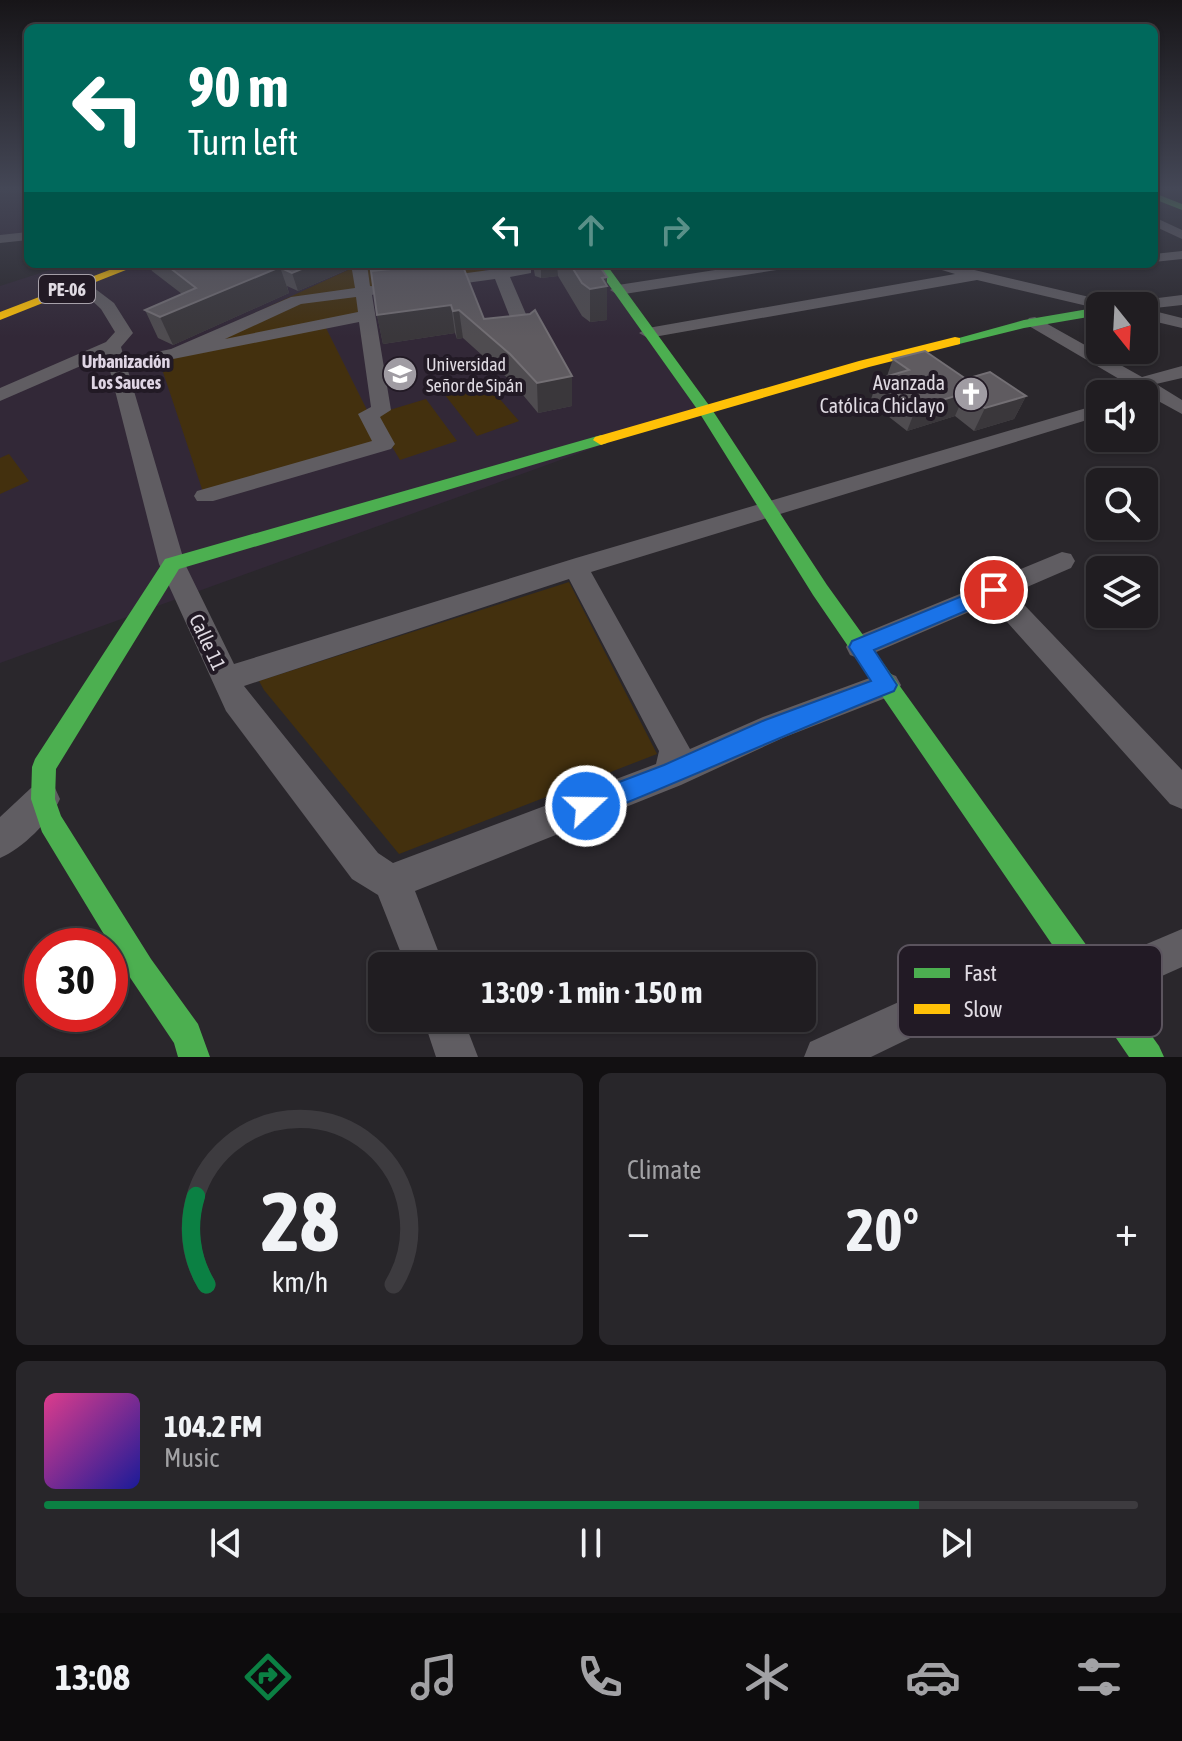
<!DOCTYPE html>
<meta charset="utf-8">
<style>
body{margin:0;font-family:"Asap Condensed",sans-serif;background:#28262a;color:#f1f3f6;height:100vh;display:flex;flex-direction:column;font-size:30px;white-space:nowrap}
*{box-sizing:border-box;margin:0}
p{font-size:26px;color:#a2a2a5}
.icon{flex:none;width:44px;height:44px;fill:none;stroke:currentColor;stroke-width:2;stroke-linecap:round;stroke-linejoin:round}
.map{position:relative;height:1057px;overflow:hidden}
.panel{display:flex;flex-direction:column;gap:16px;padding:16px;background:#121012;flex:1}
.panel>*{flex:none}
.hud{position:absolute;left:24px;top:24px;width:1134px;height:244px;border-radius:12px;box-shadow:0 2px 6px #0004,0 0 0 2px #3d3b3f;background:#00695c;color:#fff;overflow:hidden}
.needle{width:52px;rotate:162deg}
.buttons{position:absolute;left:1086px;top:292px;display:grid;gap:16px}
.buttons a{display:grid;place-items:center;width:72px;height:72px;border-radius:12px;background:#201d21;box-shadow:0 2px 6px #0004,0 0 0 2px #3d3b3f;font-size:40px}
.speed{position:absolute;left:24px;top:928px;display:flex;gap:16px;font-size:40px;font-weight:700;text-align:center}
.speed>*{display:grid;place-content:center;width:104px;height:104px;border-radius:50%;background:#201d21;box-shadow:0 2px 6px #0004,0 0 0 2px #3d3b3f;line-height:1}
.speed .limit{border:12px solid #d22;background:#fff;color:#111}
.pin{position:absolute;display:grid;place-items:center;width:68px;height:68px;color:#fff;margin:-34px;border:4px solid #fff;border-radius:50%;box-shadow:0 2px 8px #0007}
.me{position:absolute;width:88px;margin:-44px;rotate:69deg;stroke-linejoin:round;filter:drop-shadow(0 0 6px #0008)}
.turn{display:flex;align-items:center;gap:28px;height:168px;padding:0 32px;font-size:36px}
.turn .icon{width:104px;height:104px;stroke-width:2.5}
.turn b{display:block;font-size:56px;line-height:68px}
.lanes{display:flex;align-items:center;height:76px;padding:0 32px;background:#0003;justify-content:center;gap:40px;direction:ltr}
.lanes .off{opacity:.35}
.big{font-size:60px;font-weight:700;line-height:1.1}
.panel .tile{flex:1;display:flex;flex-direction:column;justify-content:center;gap:12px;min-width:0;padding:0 28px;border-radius:12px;background:#28262a}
.panel .dial{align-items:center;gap:0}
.dial svg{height:208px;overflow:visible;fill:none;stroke:#3d3b3f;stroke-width:7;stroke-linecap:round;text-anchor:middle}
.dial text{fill:#f1f3f6;stroke:none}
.song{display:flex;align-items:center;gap:24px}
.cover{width:96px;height:96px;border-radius:12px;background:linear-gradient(135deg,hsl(330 70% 55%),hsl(240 70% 35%))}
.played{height:8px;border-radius:4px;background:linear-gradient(90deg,#0b8043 80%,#3d3b3f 80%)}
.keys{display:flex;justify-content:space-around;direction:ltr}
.heat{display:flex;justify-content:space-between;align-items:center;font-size:44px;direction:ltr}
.panel .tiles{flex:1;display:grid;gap:16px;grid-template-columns:1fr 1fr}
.tile:last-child{grid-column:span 2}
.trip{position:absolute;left:368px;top:952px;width:448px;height:80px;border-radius:12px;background:#201d21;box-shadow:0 2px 6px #0004,0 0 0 2px #3d3b3f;font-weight:700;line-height:80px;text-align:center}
.dock{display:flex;height:128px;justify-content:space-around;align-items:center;background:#0d0c0d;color:#a2a2a5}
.dock .icon{width:56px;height:56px}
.dock .current{color:#0b8043}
.dock b{font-size:36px;color:#f1f3f6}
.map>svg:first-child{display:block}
.built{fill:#322837}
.green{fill:#43300e}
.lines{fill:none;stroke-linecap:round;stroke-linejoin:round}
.street{fill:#605d62;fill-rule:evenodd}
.fast{fill:#4caf50;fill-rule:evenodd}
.slow{fill:#ffc107;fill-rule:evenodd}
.wall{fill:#4f4c50}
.shaded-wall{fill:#3a373b}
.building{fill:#5f5b60;stroke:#736f74;stroke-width:2}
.route{fill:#1a73e8;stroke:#114b97;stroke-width:2}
.labels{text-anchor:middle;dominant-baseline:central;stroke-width:8;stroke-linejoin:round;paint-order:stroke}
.shield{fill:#221a25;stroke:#a7a1aa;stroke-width:2}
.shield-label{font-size:18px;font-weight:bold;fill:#e0dbe3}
.far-neighbourhood-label{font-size:18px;font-weight:bold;fill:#dfd5e4;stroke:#221a25}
.far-poi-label{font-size:18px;fill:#e0dbe3;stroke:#221a25;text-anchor:start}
.poi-label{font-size:20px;fill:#e0dbe3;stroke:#221a25;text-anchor:end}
.street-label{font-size:20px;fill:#e0dbe3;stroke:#221a25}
.key{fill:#221a25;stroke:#5b545e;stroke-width:2}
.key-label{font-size:22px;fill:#e0dbe3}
</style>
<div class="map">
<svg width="1182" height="1057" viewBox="0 0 1182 1057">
<rect width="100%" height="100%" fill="#2a272c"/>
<!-- built -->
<g class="built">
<path d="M0,189H28V233L0,237Z"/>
<path d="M68,264H600L704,408L0,663V286Z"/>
</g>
<!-- green -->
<g class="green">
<path d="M361,264H483L486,274L358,289L361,315L197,347L186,345Z"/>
<path d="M325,326L384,444L203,492L159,360Z"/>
<path d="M485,382L519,421L477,436L445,395Z"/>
<path d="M426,399L457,441L400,460L373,415Z"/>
<path d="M9,454L29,481L0,494V458Z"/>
<path d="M569,582L657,754L399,854L264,690L259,681Z"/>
</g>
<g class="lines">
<!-- street -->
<g class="street">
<path d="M1154,217L1182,230V239L1154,226Z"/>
<path d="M28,232V240L0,243V235Z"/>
<path d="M1182,251V259L1154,262V254Z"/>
<path d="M351,264H367L370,286L383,287L385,290L372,295L391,410L380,417L395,444L391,449L213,501H197L194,496L197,491L372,441L358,414L371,407L359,322L153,363L144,358L147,354L171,349L291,297L355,288ZM356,297L358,312L225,339L301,304Z"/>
<path d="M754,264H791L783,269L618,295L610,290L618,285Z"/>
<path d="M922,264H949L1115,303L1117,306H1100V309L977,280L648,338L639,333L648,328L955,274Z"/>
<path d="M526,265L531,267V273L510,277L535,335L526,340L517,335L495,279L437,287L429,282L437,277Z"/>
<path d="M81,278L114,303L133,333L121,347L185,564L234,664L576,558L1100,404V416L591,572L690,749L763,717L886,672L896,676L901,685L896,694L785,737L681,785L415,891L444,966H406L378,895L352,879L226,711L159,564L106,355L0,401V388L106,342L115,332L101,309L73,283ZM569,579L659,751L656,764L393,863L378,853L244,686Z"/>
<path d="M1182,295V305L1146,309L1182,318V328L1144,319V306H1126L1134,301Z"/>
<path d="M1035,317L1142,377L1182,366V378L1156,384L1182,400V414L1140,391L1113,394L1126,383L1029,326L1026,322L1029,318Z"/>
<path d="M1062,552L1071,554L1075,561L1071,568L1013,593L1182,770V809L1170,804L990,603L860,659L850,655L846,647L850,639Z"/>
<path d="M43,783L55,788L60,799C50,821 22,849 0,858V817L31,788Z"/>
<path d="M1182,929V967L1097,1005L1083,999L1077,985L1083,971Z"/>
<path d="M921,992L935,998L941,1012L935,1026L871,1057H804L810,1042Z"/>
<path d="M423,1018H463L478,1057H436Z"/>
</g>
<!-- fast -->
<g class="fast">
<path d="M1154,193L1182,204V210L1154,199Z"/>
<path d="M594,264H606L711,408L827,585L1159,1046L1164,1057H1129L813,595L697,409Z"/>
<path d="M1100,307V315L1024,328L955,345L948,341L1024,320Z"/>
<path d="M601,435L607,437L609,440L607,443L179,569L56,769L55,799L61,816L151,959L198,1024L210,1057H178L174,1043L131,979L42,832L31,799L32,767L35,759L165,559Z"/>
</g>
<!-- slow -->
<g class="slow">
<path d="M125,264H141L0,320V312Z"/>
<path d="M955,337L960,338V344L869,367L607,443L601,445L593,440L595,437L859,361Z"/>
</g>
</g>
<!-- wall -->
<g class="wall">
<path d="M149,264H349V269L298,291L287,286L289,293L173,345L158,338L145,310L182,294L152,271Z"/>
<path d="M515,264H598L607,277V320L590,322L582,316L558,276L541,278L535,276L533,265L516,266Z"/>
<path d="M371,271L484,319L572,376V406L538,413L513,383L463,338L457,339L455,333L383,344L377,315Z"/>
<path d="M893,359L966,379L1026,396L1014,419L974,431L955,416L907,431L870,402L878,379L887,376Z"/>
</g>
<!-- shaded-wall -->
<g class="shaded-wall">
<path d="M314,264H349V269L298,291L292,273Z"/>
<path d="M541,264H557L558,276L541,278Z"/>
<path d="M280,267L289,293L173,345L160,317Z"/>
<path d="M607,277V320L590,322V289L602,278Z"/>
<path d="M451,305L455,333L383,344L377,315Z"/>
<path d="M459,310L463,338L457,339L453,311Z"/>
<path d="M572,376V406L538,413L537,383Z"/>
<path d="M965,393L955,416L907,431L916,408Z"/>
<path d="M1026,396L1014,419L974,431L985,408Z"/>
</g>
<!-- building -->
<g class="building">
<path d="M165,264H275L280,267L160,317L145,310L196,288Z"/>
<path d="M275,264H314L292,273L279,267H280Z"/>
<path d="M442,264H462L484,319L530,314L535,310L572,376L537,383L510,354L459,310L453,311L451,305L377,315L371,271Z"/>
<path d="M570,264H598L607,277L602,278L607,286L590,289L582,283Z"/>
<path d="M925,351L966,379L990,372L1026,396L985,408L965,393L916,408L878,379L909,370L893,359Z"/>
</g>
<!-- sky -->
<linearGradient id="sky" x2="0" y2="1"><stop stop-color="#171518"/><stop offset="0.56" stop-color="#444756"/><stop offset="1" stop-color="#444756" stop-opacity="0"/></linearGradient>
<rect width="1182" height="337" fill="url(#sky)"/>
<!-- route -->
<path class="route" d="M994,583L1001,585L1004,590L1001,596L874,650L897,685L894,691C790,732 690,778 586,819L577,815L574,806L577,798L664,765L765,720L871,681L849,647L852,641Z"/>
<!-- icons -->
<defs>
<g id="university-disc" transform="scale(1.8)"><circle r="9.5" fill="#a09ca3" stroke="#221a25"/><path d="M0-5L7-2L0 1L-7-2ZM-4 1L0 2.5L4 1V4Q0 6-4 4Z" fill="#fff"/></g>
<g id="church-disc" transform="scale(1.8)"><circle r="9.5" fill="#a09ca3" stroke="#221a25"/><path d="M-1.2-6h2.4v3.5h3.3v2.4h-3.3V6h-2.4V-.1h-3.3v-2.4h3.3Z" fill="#fff"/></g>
</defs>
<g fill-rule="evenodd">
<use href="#university-disc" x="400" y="374"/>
<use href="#church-disc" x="971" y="394"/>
</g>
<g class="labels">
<!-- shield labels -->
<rect class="shield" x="39" y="275" width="56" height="28" rx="6"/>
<g class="shield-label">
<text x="67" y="289">PE-06</text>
</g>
<!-- far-neighbourhood labels -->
<g class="far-neighbourhood-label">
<text x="126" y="361">Urbanización<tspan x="126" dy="21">Los Sauces</tspan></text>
</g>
<!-- far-poi labels -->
<g class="far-poi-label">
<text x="426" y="364">Universidad<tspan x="426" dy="21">Señor de Sipán</tspan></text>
</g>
<!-- poi labels -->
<g class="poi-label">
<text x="945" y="382">Avanzada<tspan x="945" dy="23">Católica Chiclayo</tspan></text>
</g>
<!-- street labels -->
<g class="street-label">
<text transform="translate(208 642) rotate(65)">Calle 11</text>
</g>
</g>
<!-- legend -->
<rect x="898" y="945" width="264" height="92" rx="12" class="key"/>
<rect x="914" y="968" width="36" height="10" fill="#4caf50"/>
<rect x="914" y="1004" width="36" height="10" fill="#ffc107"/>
<g class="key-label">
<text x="964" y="981">Fast</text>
<text x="964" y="1017">Slow</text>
</g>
</svg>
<div class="buttons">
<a><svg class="needle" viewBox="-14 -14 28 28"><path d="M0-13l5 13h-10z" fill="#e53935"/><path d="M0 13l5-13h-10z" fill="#a2a2a5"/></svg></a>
<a><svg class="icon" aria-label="sound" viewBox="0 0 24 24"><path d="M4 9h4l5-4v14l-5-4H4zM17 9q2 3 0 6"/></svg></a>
<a><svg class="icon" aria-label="search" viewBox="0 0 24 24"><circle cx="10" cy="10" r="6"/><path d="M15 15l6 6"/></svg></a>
<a><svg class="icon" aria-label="layers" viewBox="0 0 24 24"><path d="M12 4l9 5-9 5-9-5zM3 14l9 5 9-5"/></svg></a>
</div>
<div class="speed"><div class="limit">30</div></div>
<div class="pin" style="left:994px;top:590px;background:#d93025"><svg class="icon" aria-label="arrive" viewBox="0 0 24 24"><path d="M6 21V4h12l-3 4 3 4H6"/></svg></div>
<svg class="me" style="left:586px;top:806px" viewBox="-20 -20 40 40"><circle r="17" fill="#1a73e8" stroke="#fff" stroke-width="3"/><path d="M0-11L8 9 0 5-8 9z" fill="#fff"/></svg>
<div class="trip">13:09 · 1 min · 150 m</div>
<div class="hud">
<div class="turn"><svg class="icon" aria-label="left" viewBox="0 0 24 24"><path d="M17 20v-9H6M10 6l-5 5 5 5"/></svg><div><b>90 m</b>Turn left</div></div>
<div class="lanes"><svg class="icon" aria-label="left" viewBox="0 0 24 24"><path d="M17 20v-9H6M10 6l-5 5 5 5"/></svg><svg class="icon off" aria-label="ahead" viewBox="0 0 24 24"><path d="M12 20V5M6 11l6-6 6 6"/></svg><svg class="icon off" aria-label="right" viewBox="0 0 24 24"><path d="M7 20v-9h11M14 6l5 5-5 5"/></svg></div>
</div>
</div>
<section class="panel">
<div class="tiles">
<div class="tile dial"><svg viewBox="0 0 100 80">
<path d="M14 69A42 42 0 1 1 86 69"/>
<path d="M14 69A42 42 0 0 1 10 35" stroke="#0b8043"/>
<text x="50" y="56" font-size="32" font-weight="700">28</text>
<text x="50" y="72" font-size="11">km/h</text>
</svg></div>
<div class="tile"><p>Climate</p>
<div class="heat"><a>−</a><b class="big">20°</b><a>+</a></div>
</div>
<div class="tile">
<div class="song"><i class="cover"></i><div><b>104.2 FM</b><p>Music</p></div></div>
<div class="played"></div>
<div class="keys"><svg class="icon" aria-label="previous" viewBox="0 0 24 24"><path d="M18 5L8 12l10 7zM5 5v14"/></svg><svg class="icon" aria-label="pause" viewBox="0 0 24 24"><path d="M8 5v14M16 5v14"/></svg><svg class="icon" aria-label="next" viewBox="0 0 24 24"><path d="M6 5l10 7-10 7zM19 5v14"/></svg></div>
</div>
</div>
</section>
<nav class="dock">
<b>13:08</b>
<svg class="icon current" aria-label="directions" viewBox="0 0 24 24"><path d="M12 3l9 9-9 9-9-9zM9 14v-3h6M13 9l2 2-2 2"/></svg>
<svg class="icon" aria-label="music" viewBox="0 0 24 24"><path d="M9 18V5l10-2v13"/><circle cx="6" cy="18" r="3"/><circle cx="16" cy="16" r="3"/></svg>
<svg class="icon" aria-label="phone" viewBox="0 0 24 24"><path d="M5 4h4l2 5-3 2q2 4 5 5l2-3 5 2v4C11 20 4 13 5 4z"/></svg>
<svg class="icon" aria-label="climate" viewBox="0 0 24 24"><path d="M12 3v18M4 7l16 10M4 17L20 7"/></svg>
<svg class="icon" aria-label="car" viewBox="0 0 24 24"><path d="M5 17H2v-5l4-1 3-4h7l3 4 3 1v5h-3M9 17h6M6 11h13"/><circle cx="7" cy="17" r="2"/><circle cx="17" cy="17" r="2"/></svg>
<svg class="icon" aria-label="filters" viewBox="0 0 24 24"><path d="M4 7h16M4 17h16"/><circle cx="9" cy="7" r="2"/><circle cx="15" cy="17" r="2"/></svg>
</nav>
